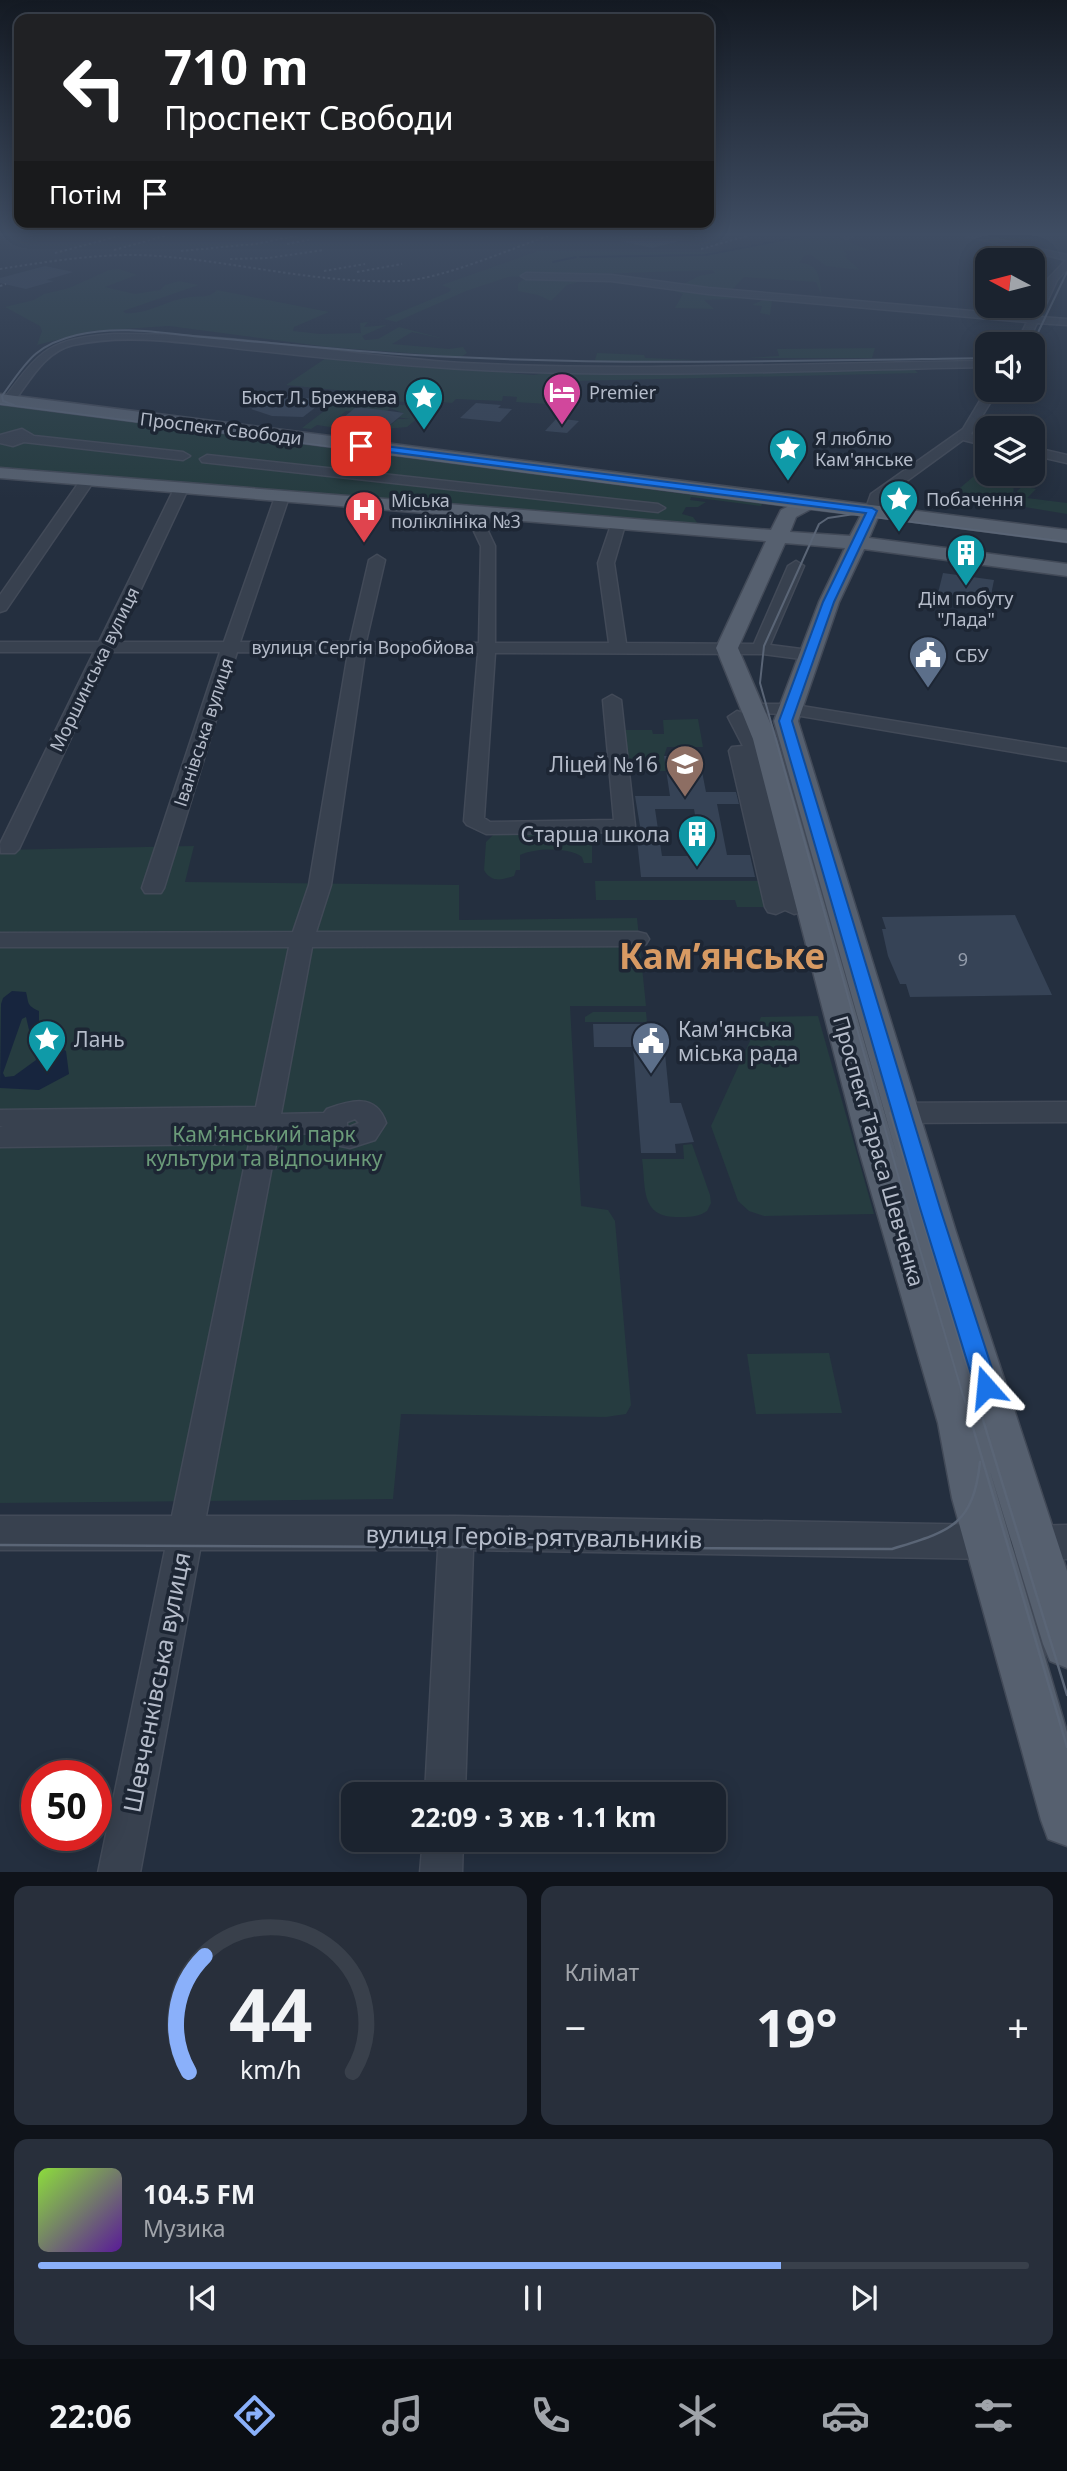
<!DOCTYPE html>
<html lang="uk">
<meta charset="utf-8">
<style>
body{margin:0;font-family:"Noto Sans",sans-serif;background:#282f3b;color:#f1f3f6;height:100vh;display:flex;flex-direction:column;font-size:26px;white-space:nowrap}
*{box-sizing:border-box;margin:0}
p{font-size:23px;color:#a0a4aa}
.icon{flex:none;width:38px;height:38px;fill:none;stroke:currentColor;stroke-width:2;stroke-linecap:round;stroke-linejoin:round}
.map{position:relative;height:1872px;overflow:hidden}
.side{display:flex;flex-direction:column;gap:14px;padding:14px;background:#0f131a;flex:1}
.side>*{flex:none}
.banner{position:absolute;left:14px;top:14px;width:700px;height:214px;border-radius:14px;box-shadow:0 4px 18px #0003,0 0 0 2px #39404b;background:#202124;color:#fff;overflow:hidden}
.needle{width:46px;rotate:277deg}
.buttons{position:absolute;left:975px;top:248px;display:grid;gap:14px}
.buttons a{display:grid;place-items:center;width:70px;height:70px;border-radius:14px;background:#1b232f;box-shadow:0 4px 18px #0003,0 0 0 2px #39404b;font-size:35px}
.speed{position:absolute;left:21px;top:1760px;display:flex;gap:14px;font-size:35px;font-weight:700;text-align:center}
.speed>*{display:grid;place-content:center;width:91px;height:91px;border-radius:50%;background:#1b232f;box-shadow:0 4px 18px #0003,0 0 0 2px #39404b;line-height:1}
.speed .limit{border:10px solid #d22;background:#fff;color:#111}
.pin{position:absolute;display:grid;place-items:center;width:60px;height:60px;color:#fff;margin:-30px;border-radius:14px;box-shadow:0 4px 10px #0006}
.me{position:absolute;width:77px;margin:-38px;rotate:342deg;stroke-linejoin:round;filter:drop-shadow(0 0 5px #0008)}
.turn{display:flex;align-items:center;gap:24px;height:147px;padding:0 35px;font-size:32px}
.turn .icon{width:91px;height:91px;stroke-width:2.5}
.turn b{display:block;font-size:49px;line-height:60px}
.then{display:flex;align-items:center;height:66px;padding:0 35px;background:#0003;gap:14px;font-size:26px}
.big{font-size:52px;font-weight:700;line-height:1.1}
.side .tile{flex:1;display:flex;flex-direction:column;justify-content:center;gap:10px;min-width:0;padding:0 24px;border-radius:14px;background:#282f3b}
.side .dial{align-items:center;gap:0}
.dial svg{height:182px;overflow:visible;fill:none;stroke:#39404b;stroke-width:7;stroke-linecap:round;text-anchor:middle}
.dial text{fill:#f1f3f6;stroke:none}
.song{display:flex;align-items:center;gap:21px}
.cover{width:84px;height:84px;border-radius:10px;background:linear-gradient(135deg,hsl(90 70% 55%),hsl(270 70% 35%))}
.played{height:7px;border-radius:4px;background:linear-gradient(90deg,#8ab0fa 75%,#39404b 75%)}
.keys{display:flex;justify-content:space-around;direction:ltr}
.heat{display:flex;justify-content:space-between;align-items:center;font-size:38px;direction:ltr}
.side .tiles{flex:1;display:grid;gap:14px;grid-template-columns:1fr 1fr}
.tile:last-child{grid-column:span 2}
.trip{position:absolute;left:341px;top:1782px;width:385px;height:70px;border-radius:14px;background:#1b232f;box-shadow:0 4px 18px #0003,0 0 0 2px #39404b;font-weight:700;line-height:70px;text-align:center}
.tabs{display:flex;height:112px;justify-content:space-around;align-items:center;background:#0b0e13;color:#a0a4aa}
.tabs .icon{width:49px;height:49px}
.tabs .on{color:#8ab0fa}
.tabs b{font-size:32px;color:#f1f3f6}
.map>svg:first-child{display:block}
.green{fill:#263c40}
.water{fill:#17253e;fill-rule:evenodd}
.lines{fill:none;stroke-linecap:round;stroke-linejoin:round}
.stream{stroke:#17253e;stroke-width:2}
.building{fill:#364356;fill-rule:evenodd}
.minor-casing{stroke:#424a58;stroke-width:3}
.major-casing{stroke:#424a58;stroke-width:3}
.minor{fill:#38414f;fill-rule:evenodd}
.major{fill:#56606f;fill-rule:evenodd}
.tram-far1{stroke:#5a6576;stroke-width:2}
.tram{stroke:#5a6576;stroke-width:2.5}
.rail{stroke:#5a6576;stroke-width:2;stroke-dasharray:2.5 2.5;stroke-linecap:butt}
.route{fill:#1a73e8;stroke:#114b97;stroke-width:2}
.labels{text-anchor:middle;dominant-baseline:central;stroke-width:7;stroke-linejoin:round;paint-order:stroke}
.far-poi-label{font-size:18px;fill:#b5bcca;stroke:#1d2634;text-anchor:start}
.far-street-label{font-size:18px;fill:#b5bcca;stroke:#1d2634}
.number-label{font-size:18px;fill:#939cab}
.poi-label{font-size:21px;fill:#b5bcca;stroke:#1d2634;text-anchor:end}
.park-label{font-size:21px;fill:#6b9b79;stroke:#1d2634}
.street-label{font-size:21px;fill:#b5bcca;stroke:#1d2634}
.near-street-label{font-size:24px;fill:#b5bcca;stroke:#1d2634}
.town-label{font-size:35px;font-weight:bold;fill:#d79a63;stroke:#1d2634}
</style>
<div class="map">
<svg width="1067" height="1873" viewBox="0 0 1067 1873">
<rect width="100%" height="100%" fill="#242f3f"/>
<!-- green -->
<g class="green">
<path d="M787,236H835L869,250L844,251L847,255L844,256L860,270L826,266L810,254L804,256L799,263C820,263 819,278 822,296L816,282L744,277L729,293L802,301H772L770,315L760,313L762,306L752,305L763,300L752,298L704,300L714,309L675,308L683,294L672,290L699,276L715,273L712,270L508,277L466,291L396,322L384,319L449,292L451,289L442,285L538,251L716,252L765,244Z"/>
<path d="M119,269L137,275L105,287L135,294L160,290L165,285L179,281L199,285L123,311L125,313C148,315 168,299 191,297C201,296 210,298 217,290L329,312L294,327L293,331L320,334L361,333L360,323L368,322L364,327L387,325L362,336L365,340L378,339L399,327L445,339L412,332L392,344L449,349L463,347L467,353L461,357L328,347L169,326L92,331L37,345L42,331L40,326L5,307L34,300L44,294L69,288L109,270Z"/>
<path d="M525,278H594L567,285L551,301L538,295L518,291V284Z"/>
<path d="M875,348L872,358H747L779,356L777,349Z"/>
<path d="M597,353L644,355L645,358L698,360L599,362L595,360Z"/>
<path d="M329,356L533,375L556,372L889,370H915L918,373L576,381L571,377L560,390L553,389L550,393L552,395L576,396L574,399H553L548,404L516,402L517,397L503,396L502,401L456,399L452,403L433,401L429,404L379,400L375,402L430,408L407,427L385,429L398,419H410L396,417L403,413L390,408L387,411H346L337,418L341,419L337,424L356,425L346,433L333,432L337,428L317,425L311,429L302,428L340,399L356,401L365,393L286,385Z"/>
<path d="M0,405L692,495L763,503L761,506L691,497L690,500L706,502L698,507H686L682,514L693,517L698,524L679,522L677,524L0,471Z"/>
<path d="M987,465V474H1025L1014,485L1012,504L947,499Z"/>
<path d="M1023,486L1036,489L1027,498L1067,503V514L1019,506L1017,491Z"/>
<path d="M698,719L703,747H667L664,756L666,771L630,772L625,730H652L653,734H664L663,720Z"/>
<path d="M585,832L592,838V863H584L582,857C568,847 536,848 520,855V870H516L514,876C502,880 491,883 484,870L486,842L495,833Z"/>
<path d="M194,846L185,882L459,885V920L637,918L646,1006H570L581,1206L608,1210L615,1221L631,1405L626,1414L606,1417L401,1414L393,1499L0,1503V850Z"/>
<path d="M595,881H759L765,907H737L735,900H596Z"/>
<path d="M593,1012H646L647,1022H585V1017Z"/>
<path d="M818,1016L874,1214L764,1216L749,1211L738,1201L711,1126L761,1017Z"/>
<path d="M692,1144L710,1195L711,1203L707,1211C697,1218 687,1217 675,1217C640,1216 646,1186 642,1159H684L683,1145Z"/>
<path d="M829,1353L842,1413L756,1414L747,1354Z"/>
</g>
<!-- water -->
<path class="water" d="M12,991L26,992C29,1003 26,1005 39,1011V1021L46,1038L66,1051L69,1074L39,1090L0,1088L1,1004L3,998ZM26,1017L36,1060L14,1076L5,1077L3,1073L22,1019Z"/>
<g class="lines">
<!-- stream -->
<g class="stream">
<path d="M975,238L979,239"/>
<path d="M985,240L1041,254"/>
<path d="M580,257L705,255L804,236"/>
<path d="M553,262L576,257"/>
</g>
</g>
<!-- building -->
<g class="building">
<path d="M622,236H682L683,240L652,248L621,241Z"/>
<path d="M45,266L73,272L46,280L54,281L26,289L0,283V278Z"/>
<path d="M272,394L277,395L325,400L303,417L272,416L251,409Z"/>
<path d="M476,403L501,405L498,408L512,409L500,422L460,418Z"/>
<path d="M356,407L390,411L404,413L385,429L336,424Z"/>
<path d="M557,418L579,421L567,433L545,431Z"/>
<path d="M943,573L994,580L990,600L938,593Z"/>
<path d="M664,756H699L706,792H736L739,804H717L727,855H750L755,877H641L636,830L640,826L635,796H670ZM655,809H694L702,856H662Z"/>
<path d="M1015,915L1052,995L910,997L906,984H900L888,956L882,929H886L882,917Z"/>
<path d="M593,1024H662L670,1103H681L694,1142L675,1144L676,1153H641L633,1047H594Z"/>
</g>
<g class="lines">
<!-- minor casing -->
<g class="minor-casing">
<g id="minor">
<path d="M842,236H852L846,239Z"/>
<path d="M967,236H982L1067,255V269L1057,280L1040,317L1067,319V325L1037,323L1027,345H1016L1027,322L708,294L611,281L526,279L521,276L526,273L611,275L708,288L1030,316L1048,279L1066,260Z"/>
<path d="M114,334C229,332 347,356 462,363C637,372 812,363 987,361V367C812,370 638,379 463,369C389,365 315,357 242,349C187,343 127,333 73,345C44,352 30,381 13,403L3,400C41,349 49,339 114,334Z"/>
<path d="M987,389L998,390L971,434L987,438V446L963,440L882,499L877,514H867L865,511L871,494L963,429Z"/>
<path d="M22,429L34,436L183,452L190,456L183,460L24,442L13,446L0,443V435Z"/>
<path d="M1032,447L1067,455V463L1032,455Z"/>
<path d="M207,455L658,504L665,508L658,512L202,462L200,459Z"/>
<path d="M87,477L94,481L6,610L0,612V595L82,478Z"/>
<path d="M181,485L188,489L116,642H224L275,497L282,493L289,497L240,642H350L369,560L377,555L385,560L366,642L479,643L481,546L472,527L481,511L486,510L493,514L486,527L495,546V643H609L598,563L611,525L618,521L625,525L614,563L626,643L754,644L788,566L796,561L804,566L770,645L809,650L818,655L809,660L763,654L495,653L484,818L490,822L614,820L603,700L612,695L621,700L635,826L632,830L625,832L486,834L467,825L464,821L478,653H365L331,885L316,932H638L646,934L649,939L646,944L638,946L312,947L281,1114L324,1113L327,1109C349,1101 376,1092 386,1123L375,1140L350,1148L331,1144L323,1133L278,1134L206,1516H456L994,1525L1006,1530L1011,1541L1016,1531L1028,1526L1067,1525V1559L1028,1560L1016,1555L1011,1544L1006,1554L994,1559L473,1550L465,1794H425L438,1550H200L140,1873H98L165,1550H0V1516H172L250,1139L228,1144L0,1147V1127H3L0,1126V1110L256,1107L289,947H0V933L293,932L309,885L348,653L237,652L164,888L161,893H145L142,888L220,652H111L19,849L15,853H1L0,844L94,652H0V642H99L174,489ZM355,1119L359,1123L347,1128V1122Z"/>
<path d="M752,704H789L1067,749V761L789,714L746,713L743,709L746,705Z"/>
<path d="M737,711L743,713L760,741L805,907L802,912L794,914L785,910L776,914L768,912L765,907L729,751L732,747L743,746L728,717Z"/>
<path d="M1067,1102V1122L888,1123L879,1120L875,1113L879,1106L888,1103Z"/>
<path d="M423,1839H463L462,1873H420Z"/>
</g>
</g>
<!-- major casing -->
<g class="major-casing">
<path id="major" d="M0,394L1067,530V542L878,517L869,538L1067,564V576L864,549L839,602L798,721L956,1232L1067,1571V1668L1050,1661L1043,1644L990,1471L1067,1732V1846L1048,1839L1041,1820L952,1498L938,1423L859,1150L753,739L716,648L766,541L0,478V468L771,530L781,510L789,506L0,404ZM811,509L861,515L850,536L790,532L796,517ZM785,543L845,548L819,602L774,721L899,1163L777,739L738,648Z"/>
</g>
<!-- minor -->
<use href="#minor" class="minor"/>
<!-- major -->
<use href="#major" class="major"/>
<!-- tram-far1 -->
<g class="tram-far1">
<path d="M1032,345L1067,272"/>
<path d="M0,404L1067,542"/>
<path d="M14,405L3,401L2,396C26,363 34,345 77,335C118,325 162,333 204,337C274,343 345,351 415,355C606,366 796,361 987,358"/>
<path d="M861,513L828,518L819,524L764,646L760,683L900,1182L964,1399"/>
<path d="M890,1113L977,1399"/>
</g>
<!-- tram -->
<g class="tram">
<path d="M964,1397L1067,1747"/>
<path d="M976,1397L1067,1695"/>
<path d="M0,1545L892,1549C949,1531 973,1527 980,1462"/>
</g>
<!-- rail -->
<g class="rail">
<path d="M287,244L312,239"/>
<path d="M701,249L747,236"/>
<path d="M114,250L165,236"/>
<path d="M181,251L255,244L296,236"/>
<path d="M55,253L119,236"/>
<path d="M230,259L268,258L324,250"/>
<path d="M0,269C52,261 106,252 158,256C239,262 319,284 401,281C443,279 507,250 548,236"/>
<path d="M324,271L365,264"/>
<path d="M357,272L402,264"/>
<path d="M0,286L6,284"/>
</g>
</g>
<!-- sky -->
<linearGradient id="sky" x2="0" y2="1"><stop stop-color="#141a23"/><stop offset="0.47" stop-color="#3f4d63"/><stop offset="1" stop-color="#3f4d63" stop-opacity="0"/></linearGradient>
<rect width="1067" height="498" fill="url(#sky)"/>
<!-- route -->
<path class="route" d="M361,443L872,508L877,511L834,602L792,721L940,1208L998,1387L994,1394L986,1396L979,1394L975,1387L920,1208L779,721L823,602L866,513L358,448V444Z"/>
<!-- icons -->
<defs>
<g id="hotel-pin" transform="scale(2.0125)"><path d="M0 17L-7.5 6A9.5 9.5 0 1 1 7.5 6Z" fill="#d1479c" stroke="#1d2634"/><path d="M-6-4.5h1.5V1H6V5H4.5V3h-9V5H-6ZM-4 0a1.8 1.8 0 1 1 3.6 0ZM.5 0V-2.5h3Q6-2.5 6 0Z" fill="#fff"/></g>
<g id="sight-pin" transform="scale(2.0125)"><path d="M0 17L-7.5 6A9.5 9.5 0 1 1 7.5 6Z" fill="#0f9aa8" stroke="#1d2634"/><path d="M0-6L1.8-2.2L6-1.7L2.9 1.2L3.7 5.4L0 3.3L-3.7 5.4L-2.9 1.2L-6-1.7L-1.8-2.2Z" fill="#fff"/></g>
<g id="hospital-pin" transform="scale(2.0125)"><path d="M0 17L-7.5 6A9.5 9.5 0 1 1 7.5 6Z" fill="#e0444e" stroke="#1d2634"/><path d="M-5-5h3v3.5h4V-5h3V5h-3V1.5h-4V5h-3Z" fill="#fff"/></g>
<g id="building-pin" transform="scale(2.0125)"><path d="M0 17L-7.5 6A9.5 9.5 0 1 1 7.5 6Z" fill="#0f9aa8" stroke="#1d2634"/><path d="M-4-6H4V6H1V3H-1V6H-4ZM-2.5-4.3h1.7v1.8h-1.7ZM.8-4.3h1.7v1.8H.8ZM-2.5-1h1.7V.8h-1.7ZM.8-1h1.7V.8H.8Z" fill="#fff"/></g>
<g id="civic-pin" transform="scale(2.0125)"><path d="M0 17L-7.5 6A9.5 9.5 0 1 1 7.5 6Z" fill="#5c6f8a" stroke="#1d2634"/><path d="M-.6-6.5H3V-4.5H.6V-3L4-1V1h2V6H-6V1h2V-1L-.6-3ZM-1.2 2.5V6h2.4V2.5Z" fill="#fff"/></g>
<g id="school-pin" transform="scale(2.0125)"><path d="M0 17L-7.5 6A9.5 9.5 0 1 1 7.5 6Z" fill="#8d6e63" stroke="#1d2634"/><path d="M0-5L7-2L0 1L-7-2ZM-4 1L0 2.5L4 1V4Q0 6-4 4Z" fill="#fff"/></g>
</defs>
<g fill-rule="evenodd">
<use href="#hotel-pin" x="562" y="392"/>
<use href="#sight-pin" x="424" y="397"/>
<use href="#sight-pin" x="788" y="448"/>
<use href="#sight-pin" x="899" y="499"/>
<use href="#hospital-pin" x="364" y="510"/>
<use href="#building-pin" x="966" y="553"/>
<use href="#civic-pin" x="928" y="655"/>
<use href="#school-pin" x="685" y="764"/>
<use href="#building-pin" x="697" y="834"/>
<use href="#sight-pin" x="47" y="1039"/>
<use href="#civic-pin" x="651" y="1041"/>
</g>
<g class="labels">
<!-- far-poi labels -->
<g class="far-poi-label">
<text x="589" y="392">Premier</text>
<text x="397" y="397" text-anchor="end">Бюст Л. Брежнева</text>
<text x="815" y="438">Я люблю<tspan x="815" dy="21">Кам'янське</tspan></text>
<text x="926" y="499">Побачення</text>
<text x="391" y="500">Міська<tspan x="391" dy="21">поліклініка №3</tspan></text>
<text x="966" y="598" text-anchor="middle">Дім побуту<tspan x="966" dy="21">"Лада"</tspan></text>
<text x="955" y="655">СБУ</text>
</g>
<!-- far-street labels -->
<g class="far-street-label">
<text transform="translate(221 428) rotate(7)">Проспект Свободи</text>
<text x="363" y="647">вулиця Сергія Воробйова</text>
<text transform="translate(94 669) rotate(-64)">Моршинська вулиця</text>
<text transform="translate(203 732) rotate(-72)">Іванівська вулиця</text>
</g>
<!-- number labels -->
<g class="number-label">
<text x="963" y="959">9</text>
</g>
<!-- poi labels -->
<g class="poi-label">
<text x="658" y="764">Ліцей №16</text>
<text x="670" y="834">Старша школа</text>
<text x="678" y="1029" text-anchor="start">Кам'янська<tspan x="678" dy="24">міська рада</tspan></text>
<text x="74" y="1039" text-anchor="start">Лань</text>
</g>
<!-- park labels -->
<g class="park-label">
<text x="264" y="1134">Кам'янський парк<tspan x="264" dy="24">культури та відпочинку</tspan></text>
</g>
<!-- street labels -->
<g class="street-label">
<text transform="translate(879 1151) rotate(74)">Проспект Тараса Шевченка</text>
</g>
<!-- near-street labels -->
<g class="near-street-label">
<text transform="translate(534 1536) rotate(1)">вулиця Героїв-рятувальників</text>
<text transform="translate(156 1682) rotate(-79)">Шевченківська вулиця</text>
</g>
<!-- town labels -->
<g class="town-label">
<text x="722" y="955">Кам’янське</text>
</g>
</g>
</svg>
<div class="buttons">
<a><svg class="needle" viewBox="-14 -14 28 28"><path d="M0-13l5 13h-10z" fill="#e53935"/><path d="M0 13l5-13h-10z" fill="#a0a4aa"/></svg></a>
<a><svg class="icon" aria-label="sound" viewBox="0 0 24 24"><path d="M4 9h4l5-4v14l-5-4H4zM17 9q2 3 0 6"/></svg></a>
<a><svg class="icon" aria-label="layers" viewBox="0 0 24 24"><path d="M12 4l9 5-9 5-9-5zM3 14l9 5 9-5"/></svg></a>
</div>
<div class="speed"><div class="limit">50</div></div>
<div class="pin" style="left:361px;top:446px;background:#d93025"><svg class="icon" aria-label="arrive" viewBox="0 0 24 24"><path d="M6 21V4h12l-3 4 3 4H6"/></svg></div>
<svg class="me" style="left:986px;top:1387px" viewBox="-20 -20 40 40"><path d="M0-17L14 15 0 8-14 15z" fill="#1a73e8" stroke="#fff" stroke-width="4"/></svg>
<div class="trip">22:09 · 3 хв · 1.1 km</div>
<div class="banner">
<div class="turn"><svg class="icon" aria-label="left" viewBox="0 0 24 24"><path d="M17 20v-9H6M10 6l-5 5 5 5"/></svg><div><b>710 m</b>Проспект Свободи</div></div>
<div class="then">Потім<svg class="icon" aria-label="arrive" viewBox="0 0 24 24"><path d="M6 21V4h12l-3 4 3 4H6"/></svg></div>
</div>
</div>
<section class="side">
<div class="tiles">
<div class="tile dial"><svg viewBox="0 0 100 80">
<path d="M14 69A42 42 0 1 1 86 69"/>
<path d="M14 69A42 42 0 0 1 21 18" stroke="#8ab0fa"/>
<text x="50" y="56" font-size="32" font-weight="700">44</text>
<text x="50" y="72" font-size="11">km/h</text>
</svg></div>
<div class="tile"><p>Клімат</p>
<div class="heat"><a>−</a><b class="big">19°</b><a>+</a></div>
</div>
<div class="tile">
<div class="song"><i class="cover"></i><div><b>104.5 FM</b><p>Музика</p></div></div>
<div class="played"></div>
<div class="keys"><svg class="icon" aria-label="previous" viewBox="0 0 24 24"><path d="M18 5L8 12l10 7zM5 5v14"/></svg><svg class="icon" aria-label="pause" viewBox="0 0 24 24"><path d="M8 5v14M16 5v14"/></svg><svg class="icon" aria-label="next" viewBox="0 0 24 24"><path d="M6 5l10 7-10 7zM19 5v14"/></svg></div>
</div>
</div>
</section>
<nav class="tabs">
<b>22:06</b>
<svg class="icon on" aria-label="directions" viewBox="0 0 24 24"><path d="M12 3l9 9-9 9-9-9zM9 14v-3h6M13 9l2 2-2 2"/></svg>
<svg class="icon" aria-label="music" viewBox="0 0 24 24"><path d="M9 18V5l10-2v13"/><circle cx="6" cy="18" r="3"/><circle cx="16" cy="16" r="3"/></svg>
<svg class="icon" aria-label="phone" viewBox="0 0 24 24"><path d="M5 4h4l2 5-3 2q2 4 5 5l2-3 5 2v4C11 20 4 13 5 4z"/></svg>
<svg class="icon" aria-label="climate" viewBox="0 0 24 24"><path d="M12 3v18M4 7l16 10M4 17L20 7"/></svg>
<svg class="icon" aria-label="car" viewBox="0 0 24 24"><path d="M5 17H2v-5l4-1 3-4h7l3 4 3 1v5h-3M9 17h6M6 11h13"/><circle cx="7" cy="17" r="2"/><circle cx="17" cy="17" r="2"/></svg>
<svg class="icon" aria-label="filters" viewBox="0 0 24 24"><path d="M4 7h16M4 17h16"/><circle cx="9" cy="7" r="2"/><circle cx="15" cy="17" r="2"/></svg>
</nav>
